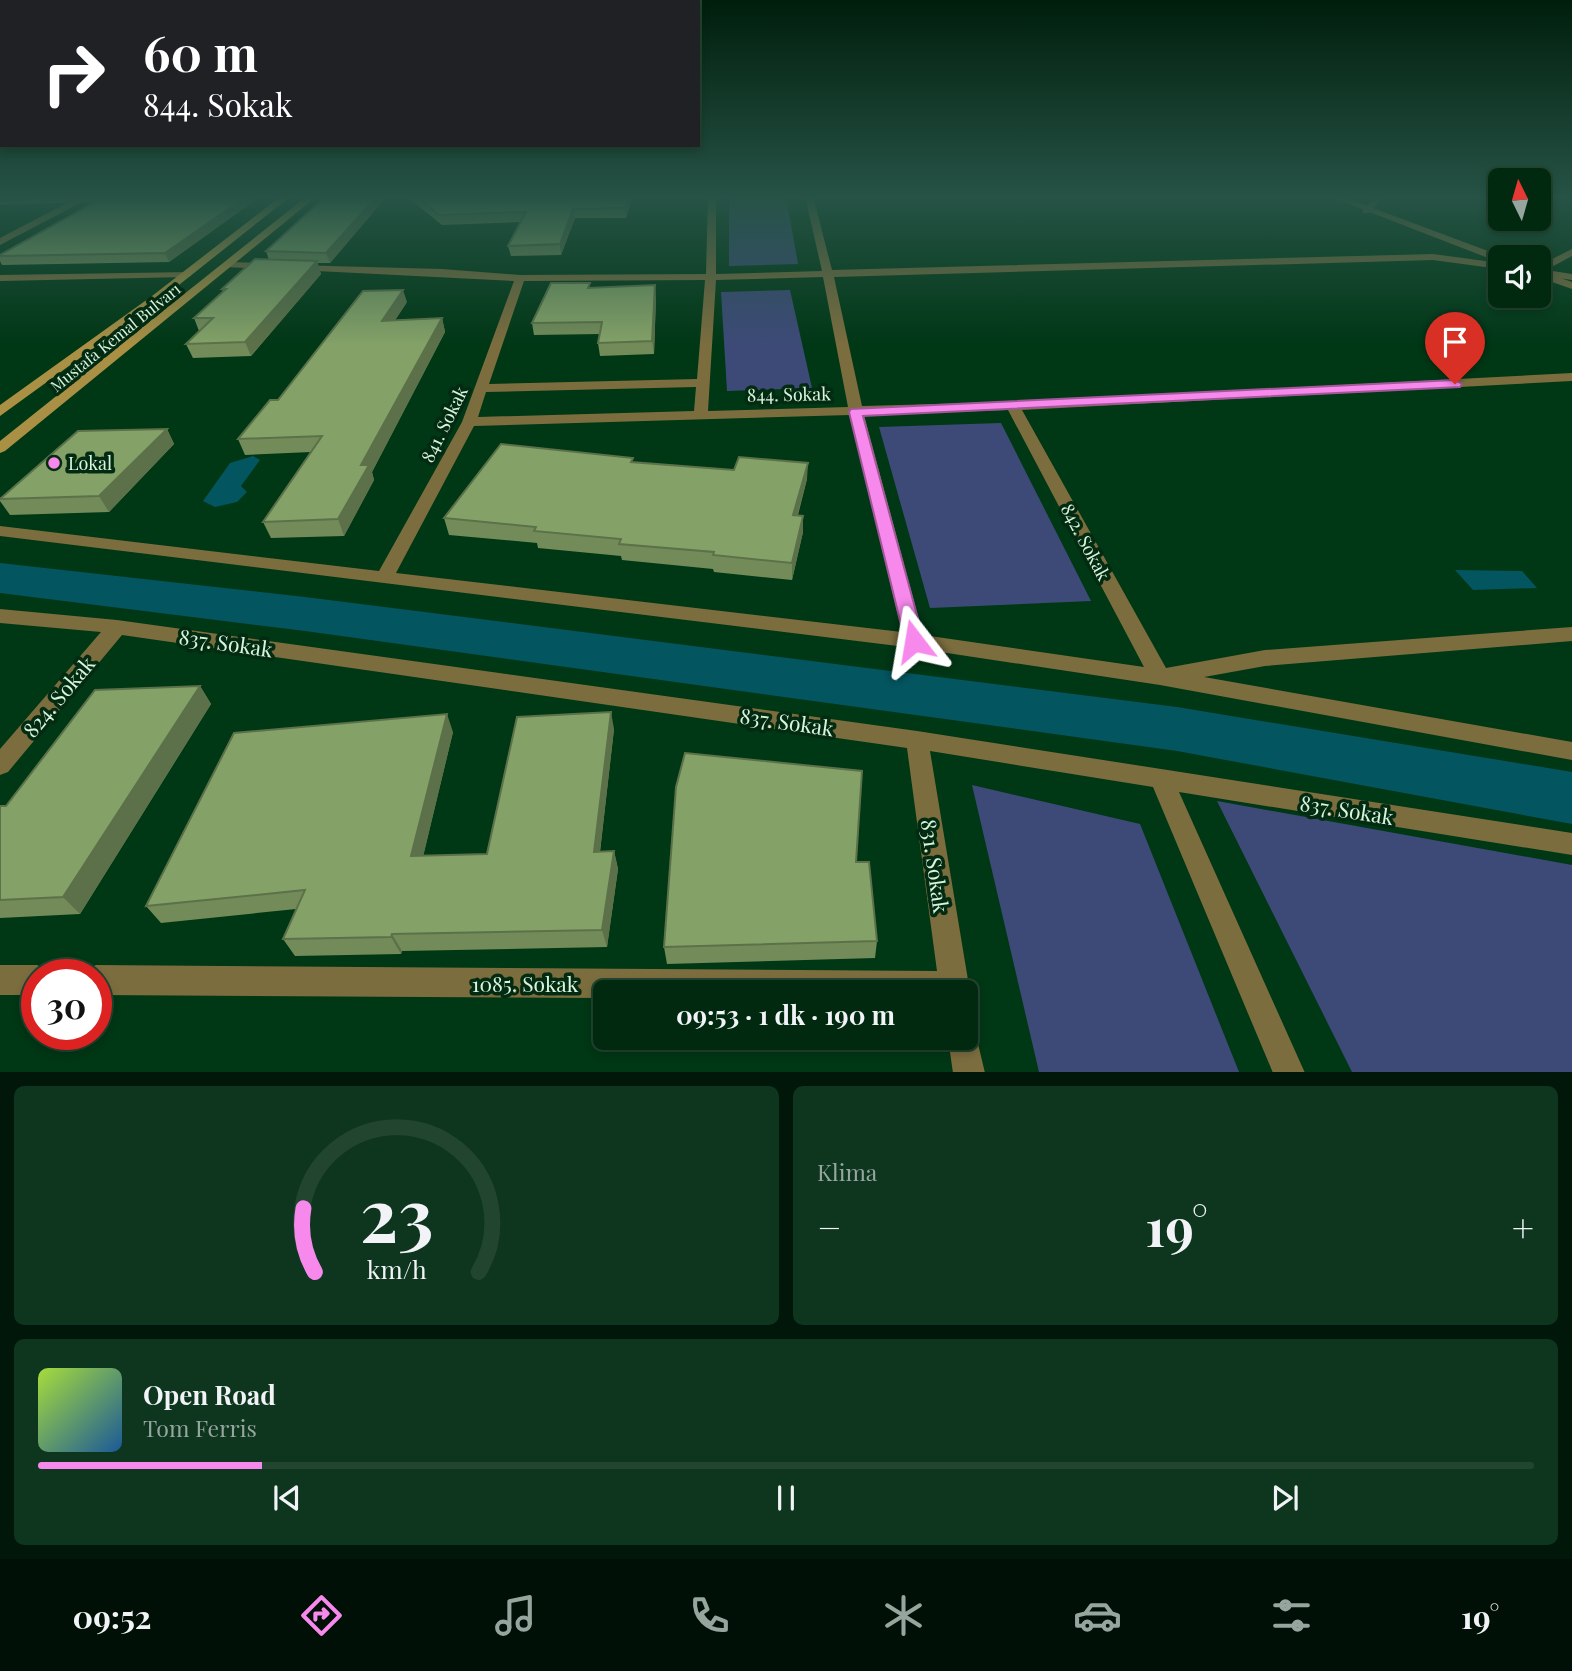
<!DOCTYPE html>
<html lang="tr">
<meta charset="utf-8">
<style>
body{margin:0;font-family:"Playfair Display",serif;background:#0e351e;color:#f1f3f6;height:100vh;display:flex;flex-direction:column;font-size:26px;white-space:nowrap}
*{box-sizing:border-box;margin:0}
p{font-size:23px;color:#95a69f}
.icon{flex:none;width:38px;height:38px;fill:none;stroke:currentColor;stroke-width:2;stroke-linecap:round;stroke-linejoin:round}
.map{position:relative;height:1072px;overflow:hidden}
.sheet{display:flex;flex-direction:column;gap:14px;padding:14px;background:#001709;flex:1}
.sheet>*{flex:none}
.guide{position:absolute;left:0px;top:0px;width:700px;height:147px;box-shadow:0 4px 10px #0003,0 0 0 2px #224530;background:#202124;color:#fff;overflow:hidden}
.needle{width:46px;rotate:355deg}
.controls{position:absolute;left:1488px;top:168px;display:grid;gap:14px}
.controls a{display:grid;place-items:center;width:63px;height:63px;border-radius:10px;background:#002910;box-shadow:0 4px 10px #0003,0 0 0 2px #224530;font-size:35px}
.speed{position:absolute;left:21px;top:959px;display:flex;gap:14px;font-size:35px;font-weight:700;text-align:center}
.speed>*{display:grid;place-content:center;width:91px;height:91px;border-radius:50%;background:#002910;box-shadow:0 4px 10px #0003,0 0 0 2px #224530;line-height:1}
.speed .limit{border:10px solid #d22;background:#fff;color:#111}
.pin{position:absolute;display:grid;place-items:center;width:60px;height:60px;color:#fff;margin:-72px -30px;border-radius:50% 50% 50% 0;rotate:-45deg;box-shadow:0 0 7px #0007}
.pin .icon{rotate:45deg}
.me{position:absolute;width:77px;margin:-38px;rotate:346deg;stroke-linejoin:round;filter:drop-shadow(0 0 5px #0008)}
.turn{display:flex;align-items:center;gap:24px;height:147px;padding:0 28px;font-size:32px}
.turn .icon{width:91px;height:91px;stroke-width:2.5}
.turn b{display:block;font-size:49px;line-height:60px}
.big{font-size:52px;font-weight:700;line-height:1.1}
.sheet .widget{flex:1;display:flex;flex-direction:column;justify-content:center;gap:10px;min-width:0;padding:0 24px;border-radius:10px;background:#0e351e}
.sheet .dial{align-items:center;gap:0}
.dial svg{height:182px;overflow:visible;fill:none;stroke:#224530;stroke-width:7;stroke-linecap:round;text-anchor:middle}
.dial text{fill:#f1f3f6;stroke:none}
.song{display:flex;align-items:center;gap:21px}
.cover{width:84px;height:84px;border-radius:10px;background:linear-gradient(135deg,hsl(80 70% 55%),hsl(210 70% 35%))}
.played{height:7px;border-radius:4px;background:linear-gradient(90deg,#f788ec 15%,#224530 15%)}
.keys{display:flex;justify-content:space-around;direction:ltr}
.heat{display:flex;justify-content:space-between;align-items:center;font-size:38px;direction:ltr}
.sheet .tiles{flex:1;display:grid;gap:14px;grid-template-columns:1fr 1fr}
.widget:last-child{grid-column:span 2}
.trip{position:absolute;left:593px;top:980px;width:385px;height:70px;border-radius:10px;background:#002910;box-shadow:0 4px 10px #0003,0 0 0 2px #224530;font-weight:700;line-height:70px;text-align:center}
.dock{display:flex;height:112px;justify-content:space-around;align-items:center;background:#001006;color:#95a69f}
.dock .icon{width:49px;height:49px}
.dock .active{color:#f788ec}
.dock b{font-size:32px;color:#f1f3f6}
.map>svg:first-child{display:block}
.green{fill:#3d4a78}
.water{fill:#035560}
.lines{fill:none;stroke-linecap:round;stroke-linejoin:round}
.canal{fill:#035560;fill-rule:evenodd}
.minor{fill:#7c6d3f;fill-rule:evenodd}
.tertiary{fill:#7c6d3f;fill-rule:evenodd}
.secondary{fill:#aa9044;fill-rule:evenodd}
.wall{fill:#728b59}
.shaded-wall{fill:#5c7149}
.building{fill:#84a268;stroke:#5c7149;stroke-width:2}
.route{fill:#f788ec;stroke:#a15899;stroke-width:2}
.poi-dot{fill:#f788ec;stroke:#032b11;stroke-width:2.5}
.labels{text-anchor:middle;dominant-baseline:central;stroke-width:7;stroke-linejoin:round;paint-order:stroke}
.far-street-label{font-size:16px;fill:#d9f4de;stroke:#032b11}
.street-label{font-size:18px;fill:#d9f4de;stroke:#032b11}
.poi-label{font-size:18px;fill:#d9f4de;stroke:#032b11;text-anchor:start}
.near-street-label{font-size:21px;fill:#d9f4de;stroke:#032b11}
</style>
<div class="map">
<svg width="1572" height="1073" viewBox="0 0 1572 1073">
<rect width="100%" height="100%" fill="#003715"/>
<!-- green -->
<g class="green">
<path d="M729,196H786L798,264L729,266Z"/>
<path d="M790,290L812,388L727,391L721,292Z"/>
<path d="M1001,423L1091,601L930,608L879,427Z"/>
<path d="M972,785L1140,824L1239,1072H1039Z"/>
<path d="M1217,801L1572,865V1072H1352Z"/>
</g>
<!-- water -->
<g class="water">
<path d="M253,456L260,460L241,486L247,492L237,502L215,507L203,501L230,463Z"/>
<path d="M1455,570L1522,571L1537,588L1473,590Z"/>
</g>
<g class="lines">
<!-- canal -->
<path class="canal" d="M0,563L305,597L1177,707L1572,772V824L1177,751L305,631L0,593Z"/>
<!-- minor -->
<g class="minor">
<path d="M122,196L126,199L125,201L80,203L0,245V238L67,203L0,205V199Z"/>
<path d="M708,196H716V274L822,271L805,196H813L832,270L1433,254L1500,263V269L1433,260L834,277L862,406L1013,402L1572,373V381L1022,410L1166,668L1265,650L1572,627V641L1265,666L1204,677L1572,742V760L1160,685L914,648L0,536V526L379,571L462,422L514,281L297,270L293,269V265L442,269L520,275L706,274ZM823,277L848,407L708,411L716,280ZM705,280L697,379L489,384L524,281ZM696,387L694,411L478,417L486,392ZM1008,410L1144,667L923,635L864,415ZM850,415L902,632L396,573L474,426Z"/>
<path d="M1376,196H1385L1369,213H1363V209Z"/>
<path d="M1572,249V256L1546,270L1572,274V280L1538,275V266Z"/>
<path d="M229,262L269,263L274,266L269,269L225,267L224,265Z"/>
<path d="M191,272V276L187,277L0,281V275Z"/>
<path d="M0,609L117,620L917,731L1572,833V855L1179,792L1305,1073H1273L1153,787L930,751L970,992L966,1001V992H606V998L96,995V975H84L86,970L96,965L937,971L907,748L122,635L8,772L0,775V749L101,632L0,623Z"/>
<path d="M0,965H37L47,970L49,975H37V995H0Z"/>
<path d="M966,1024L974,1027L985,1073H953L948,1038H966Z"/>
</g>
<!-- tertiary -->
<g class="tertiary">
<path d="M1328,196H1341L1504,257H1500V262L1496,261Z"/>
<path d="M1538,270L1572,282V289L1538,277Z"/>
</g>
<!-- secondary -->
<g class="secondary">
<path d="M281,196H291L160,300L0,416V405L152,296Z"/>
<path d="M307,196H317L5,451L0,453V441Z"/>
</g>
</g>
<!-- wall -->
<g class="wall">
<path d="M326,196H387L330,263H317L321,274L251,356L193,358L186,344L199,331L194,318L223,292L222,289L269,260L266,251Z"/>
<path d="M406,196H633L626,218H575L561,255L511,256L508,246L521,222L442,225Z"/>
<path d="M254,201L169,262L2,265L0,261V255Z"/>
<path d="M590,288L656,297L654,354L600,356L598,343L600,334L534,335L532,323Z"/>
<path d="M407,302L395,320L442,318L445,332L372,472L374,480L344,536L271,538L263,522L311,452L245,455L238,439L278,400Z"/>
<path d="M167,429L174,444L109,512L10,515L0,501V498Z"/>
<path d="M633,462L807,479L798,515L803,516V532L792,580L714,572L713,569L622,560L621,556L538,548L537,543L449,535L444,518Z"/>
<path d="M200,686L211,704L80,914L0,918V806H6Z"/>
<path d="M614,729L600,852L614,851L618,869L607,947L402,951L401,954L295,956L283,939L296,909L161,923L146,906L453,732L423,856L487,854Z"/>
<path d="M856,862L877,941L875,958L667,964L664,947Z"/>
</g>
<!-- shaded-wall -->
<g class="shaded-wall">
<path d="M247,196H252L254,201L169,262L165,253Z"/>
<path d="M377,196H387L330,263L326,253Z"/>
<path d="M629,196H633L626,218L625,208Z"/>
<path d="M573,209L575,218L561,255L560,244Z"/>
<path d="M317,261L321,274L251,356L245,342Z"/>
<path d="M655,285L656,297L654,354L652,341Z"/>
<path d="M403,290L407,302L386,334L382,321Z"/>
<path d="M442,318L445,332L372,472L374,480L344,536L338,519L361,465Z"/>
<path d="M167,429L174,444L109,512L99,496Z"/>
<path d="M808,463L807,479L793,531V515Z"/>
<path d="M803,516V532L792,580V563Z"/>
<path d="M200,686L211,704L80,914L63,897Z"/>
<path d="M611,712L614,729L598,869L594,852Z"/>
<path d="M447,714L453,732L419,874L411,856Z"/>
<path d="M614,851L618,869L607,947L602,930Z"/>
<path d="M392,934L402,951L401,954L391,937Z"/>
</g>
<!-- building -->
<g class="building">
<path d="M136,196H247L165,253L0,256V255L104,197Z"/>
<path d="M326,196H377L326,253L266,251Z"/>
<path d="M416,196H629L625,208L573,209L560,244L508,246L526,212L439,215Z"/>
<path d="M255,259L317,261L245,342L186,344L213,318H194L226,289H222Z"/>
<path d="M551,283H590L588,288L655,285L652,341L598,343L602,322L532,323Z"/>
<path d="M403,290L382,321L442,318L361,465H369L338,519L263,522L322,436L238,439L270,400H278L363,291Z"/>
<path d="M167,429L99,496L0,499L78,431Z"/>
<path d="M501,444L633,458L631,462L734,470L739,457L808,463L793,515L803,516L792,563L713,555L714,552L619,544L621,539L534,531L536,527L444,518Z"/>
<path d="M200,686L63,897L0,900V806H6L95,690Z"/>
<path d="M611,712L594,852L614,851L602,930L392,934L391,937L283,939L305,890L146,906L234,733L447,714L411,856L487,854L517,717Z"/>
<path d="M685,753L862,771L856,862H869L877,941L664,947L676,787Z"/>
</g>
<!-- sky -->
<linearGradient id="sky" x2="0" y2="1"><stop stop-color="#001e0c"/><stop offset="0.57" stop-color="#265346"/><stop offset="1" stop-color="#265346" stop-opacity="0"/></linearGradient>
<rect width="1572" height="346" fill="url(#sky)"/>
<!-- route -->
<path class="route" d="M1455,380L1462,384L1460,387L863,416L924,641L921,646H908L905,641L849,412L851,409Z"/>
<!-- markers -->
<circle class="poi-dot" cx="54" cy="463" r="7"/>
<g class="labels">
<!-- far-street labels -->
<g class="far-street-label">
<text transform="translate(115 337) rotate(-39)">Mustafa Kemal Bulvarı</text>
</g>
<!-- street labels -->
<g class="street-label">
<text transform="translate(789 394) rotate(-1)">844. Sokak</text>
<text transform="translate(444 424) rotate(-64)">841. Sokak</text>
<text transform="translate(1086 542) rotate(62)">842. Sokak</text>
</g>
<!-- poi labels -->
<g class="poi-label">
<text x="68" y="463">Lokal</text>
</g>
<!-- near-street labels -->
<g class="near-street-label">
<text transform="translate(226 642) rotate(8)">837. Sokak</text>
<text transform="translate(58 696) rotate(-50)">824. Sokak</text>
<text transform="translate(787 721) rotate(8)">837. Sokak</text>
<text transform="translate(1347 809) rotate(9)">837. Sokak</text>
<text transform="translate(936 866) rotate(82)">831. Sokak</text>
<text x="525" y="983">1085. Sokak</text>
</g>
</g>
</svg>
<div class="controls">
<a><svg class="needle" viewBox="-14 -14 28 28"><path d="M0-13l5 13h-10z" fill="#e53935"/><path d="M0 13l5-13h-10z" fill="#95a69f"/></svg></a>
<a><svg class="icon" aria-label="sound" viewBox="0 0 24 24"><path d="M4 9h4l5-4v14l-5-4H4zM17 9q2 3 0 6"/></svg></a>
</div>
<div class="speed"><div class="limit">30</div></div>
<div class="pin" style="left:1455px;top:384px;background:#d93025"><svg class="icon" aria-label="arrive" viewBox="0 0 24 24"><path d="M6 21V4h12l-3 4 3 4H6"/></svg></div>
<svg class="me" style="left:914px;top:641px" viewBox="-20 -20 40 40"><path d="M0-17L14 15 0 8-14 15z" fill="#f788ec" stroke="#fff" stroke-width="4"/></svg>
<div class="trip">09:53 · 1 dk · 190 m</div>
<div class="guide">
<div class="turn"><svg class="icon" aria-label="right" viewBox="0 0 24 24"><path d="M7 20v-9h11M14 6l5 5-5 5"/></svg><div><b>60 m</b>844. Sokak</div></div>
</div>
</div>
<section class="sheet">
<div class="tiles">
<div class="widget dial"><svg viewBox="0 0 100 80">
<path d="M14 69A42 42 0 1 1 86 69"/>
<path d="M14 69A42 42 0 0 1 9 41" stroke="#f788ec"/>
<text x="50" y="56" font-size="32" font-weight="700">23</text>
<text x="50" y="72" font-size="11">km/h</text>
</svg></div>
<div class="widget"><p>Klima</p>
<div class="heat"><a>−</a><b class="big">19°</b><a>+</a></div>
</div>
<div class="widget">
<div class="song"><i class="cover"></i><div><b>Open Road</b><p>Tom Ferris</p></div></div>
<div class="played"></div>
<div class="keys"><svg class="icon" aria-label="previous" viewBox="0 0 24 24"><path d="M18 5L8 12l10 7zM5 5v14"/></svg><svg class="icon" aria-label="pause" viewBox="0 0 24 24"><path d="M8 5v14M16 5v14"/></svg><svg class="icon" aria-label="next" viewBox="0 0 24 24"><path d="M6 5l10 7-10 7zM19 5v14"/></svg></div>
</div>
</div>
</section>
<nav class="dock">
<b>09:52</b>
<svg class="icon active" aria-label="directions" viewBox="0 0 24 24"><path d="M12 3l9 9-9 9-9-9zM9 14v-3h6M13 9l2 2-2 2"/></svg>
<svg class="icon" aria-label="music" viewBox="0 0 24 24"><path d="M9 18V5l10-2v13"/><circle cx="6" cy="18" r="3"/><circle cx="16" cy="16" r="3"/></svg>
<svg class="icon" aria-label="phone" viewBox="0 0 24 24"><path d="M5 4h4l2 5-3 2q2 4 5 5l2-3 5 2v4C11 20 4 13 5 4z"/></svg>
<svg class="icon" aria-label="climate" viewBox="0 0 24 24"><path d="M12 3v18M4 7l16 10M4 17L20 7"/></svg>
<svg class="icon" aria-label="car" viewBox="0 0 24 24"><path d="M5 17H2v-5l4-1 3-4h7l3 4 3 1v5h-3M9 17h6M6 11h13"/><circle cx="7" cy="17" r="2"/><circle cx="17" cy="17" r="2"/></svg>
<svg class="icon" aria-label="filters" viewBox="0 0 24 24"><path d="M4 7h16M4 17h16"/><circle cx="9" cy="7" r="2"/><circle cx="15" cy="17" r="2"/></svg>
<b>19°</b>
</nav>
